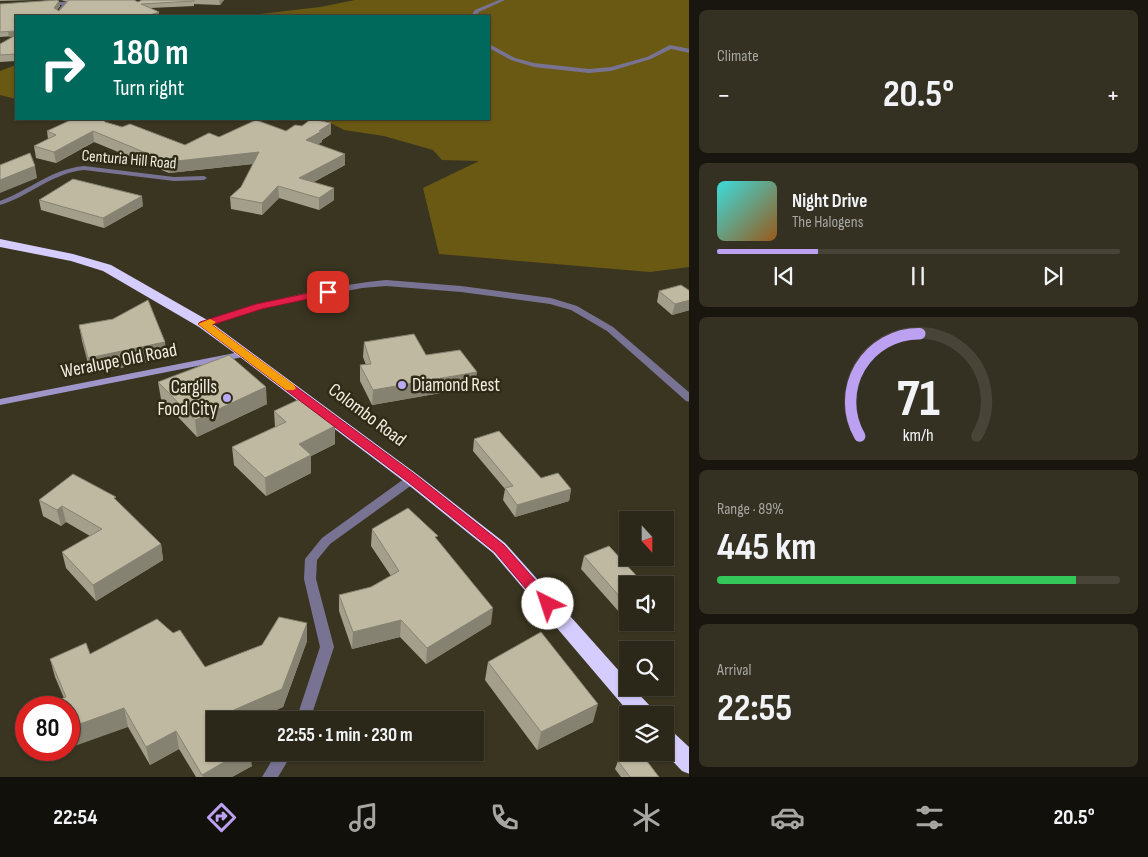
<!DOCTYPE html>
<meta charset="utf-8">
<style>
body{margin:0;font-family:"Sofia Sans Condensed",sans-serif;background:#343022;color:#f1f3f6;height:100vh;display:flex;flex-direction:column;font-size:19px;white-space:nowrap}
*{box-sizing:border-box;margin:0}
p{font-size:16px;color:#a6a6a2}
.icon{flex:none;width:28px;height:28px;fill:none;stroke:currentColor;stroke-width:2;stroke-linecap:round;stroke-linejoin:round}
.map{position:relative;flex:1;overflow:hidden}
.side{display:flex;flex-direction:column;gap:10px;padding:10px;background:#18160e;width:459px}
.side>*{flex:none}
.hud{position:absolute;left:15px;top:15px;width:475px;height:105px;border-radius:0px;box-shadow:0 1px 4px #0004,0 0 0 1px #484438;background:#00695c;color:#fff;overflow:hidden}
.needle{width:32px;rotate:159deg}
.fabs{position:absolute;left:619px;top:511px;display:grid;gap:10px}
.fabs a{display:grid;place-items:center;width:55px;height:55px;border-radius:0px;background:#2c2819;box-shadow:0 1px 4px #0004,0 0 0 1px #484438;font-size:25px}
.speed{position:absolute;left:15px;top:696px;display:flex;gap:10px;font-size:25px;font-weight:700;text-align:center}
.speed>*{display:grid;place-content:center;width:65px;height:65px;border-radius:50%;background:#2c2819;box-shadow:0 1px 4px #0004,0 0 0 1px #484438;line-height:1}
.speed .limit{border:8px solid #d22;background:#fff;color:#111}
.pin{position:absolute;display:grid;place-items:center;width:42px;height:42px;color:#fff;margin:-21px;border-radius:10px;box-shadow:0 2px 8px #0006}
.me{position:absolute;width:55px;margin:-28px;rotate:319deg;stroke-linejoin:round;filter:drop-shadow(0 0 4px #0008)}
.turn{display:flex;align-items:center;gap:18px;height:105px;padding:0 15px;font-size:22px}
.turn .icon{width:65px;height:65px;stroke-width:2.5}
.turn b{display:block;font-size:35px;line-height:42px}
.big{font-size:38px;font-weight:700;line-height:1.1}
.side .card{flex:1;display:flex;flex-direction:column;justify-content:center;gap:8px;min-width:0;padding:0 18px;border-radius:8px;background:#343022}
.side .dial{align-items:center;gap:0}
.dial svg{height:130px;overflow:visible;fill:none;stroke:#484438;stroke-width:7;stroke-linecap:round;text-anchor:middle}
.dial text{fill:#f1f3f6;stroke:none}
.song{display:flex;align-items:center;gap:15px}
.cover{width:60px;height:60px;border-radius:8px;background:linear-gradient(135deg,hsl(180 70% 55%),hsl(30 70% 35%))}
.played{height:5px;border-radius:2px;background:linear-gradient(90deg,#bca0f2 25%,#484438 25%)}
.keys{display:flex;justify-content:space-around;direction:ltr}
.heat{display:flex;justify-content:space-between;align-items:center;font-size:28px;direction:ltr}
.charge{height:8px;border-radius:4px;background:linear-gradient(90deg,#34c759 89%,#484438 0)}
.trip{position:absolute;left:206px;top:711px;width:278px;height:50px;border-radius:0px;background:#2c2819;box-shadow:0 1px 4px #0004,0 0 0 1px #484438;font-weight:700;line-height:50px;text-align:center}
.tab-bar{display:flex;height:80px;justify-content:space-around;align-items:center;background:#12100a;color:#a6a6a2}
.tab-bar .icon{width:35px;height:35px}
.tab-bar .current{color:#bca0f2}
.tab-bar b{font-size:22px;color:#f1f3f6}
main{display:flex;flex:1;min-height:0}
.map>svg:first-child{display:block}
.forest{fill:#6a5913}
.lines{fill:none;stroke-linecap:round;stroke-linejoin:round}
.lane{fill:#787393;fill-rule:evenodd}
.street{fill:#787393;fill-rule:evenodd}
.secondary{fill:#9e95c9;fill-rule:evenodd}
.highway{fill:#d5cdfd;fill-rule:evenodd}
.wall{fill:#a49f8b}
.shaded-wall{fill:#868271}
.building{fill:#bfb9a2;stroke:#868271}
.route{fill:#e11d48;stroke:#92132f}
.slow{fill:#f59e0b}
.poi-dot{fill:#b9abf7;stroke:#302b17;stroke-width:2}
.labels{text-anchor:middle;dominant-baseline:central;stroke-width:5;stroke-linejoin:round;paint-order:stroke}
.far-street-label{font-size:16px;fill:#f1eee2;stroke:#302b17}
.street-label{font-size:19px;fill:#f1eee2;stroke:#302b17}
.poi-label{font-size:19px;fill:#f1eee2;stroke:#302b17;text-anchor:start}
</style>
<main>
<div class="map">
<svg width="690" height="777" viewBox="0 0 690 777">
<rect width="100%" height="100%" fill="#3a3521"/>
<!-- forest -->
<g class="forest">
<path d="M355,0H689V267L650,272L439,254L423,188L479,161L442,160L433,150L384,136L344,130L323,119H489V16H244L320,7Z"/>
<path d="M16,65V99L0,95V71Z"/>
</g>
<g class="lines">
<!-- lane -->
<path class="lane" d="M84,166L174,177L204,176L207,178L204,180L174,181L84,170C52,173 30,196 0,205V201C30,190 51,169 84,166Z"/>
<!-- street -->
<g class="street">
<path d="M499,0H505L479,12L476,16H471L475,10Z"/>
<path d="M44,2H66L69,4L60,14L57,12L62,5H46Z"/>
<path d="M489,44L515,58L534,63L589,69L611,67L647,57L670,45L690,49V53L671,49L651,59L611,71L589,73L534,67L511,60L489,48Z"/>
<path d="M386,280L461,286L551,298L577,306L613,327L690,393V402L686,401L607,331L571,310L550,304L461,292L386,286L362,288L261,308L204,327L199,324L201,322C261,303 323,286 386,280Z"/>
<path d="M412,475L416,476L418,479L416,482L330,544L317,560L316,579L334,647L310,720H296L320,647L304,579L305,559L322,538L408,476Z"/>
<path d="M277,752H293L278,777H262Z"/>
</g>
<!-- secondary -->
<path class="secondary" d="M245,351L250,354L248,356L0,405V399Z"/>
<!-- highway -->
<g class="highway">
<path d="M0,239L73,254L111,265L209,321L418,475L505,543L628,681V688H633L652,708L655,715H631L493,553L406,483L240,357L199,327L103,271L71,261L0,247Z"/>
<path d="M665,729L673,732L690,748V774L682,771L664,752Z"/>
</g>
</g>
<!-- wall -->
<g class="wall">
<path d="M0,0H33L0,1Z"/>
<path d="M61,0H134L138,2L142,0H224L220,5L194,4V6L150,8L159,12V16H16V61L0,62V44L14,36L0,37V4L60,6L57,10L59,11L67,2Z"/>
<path d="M105,122L185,145L219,137L286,131L331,134L322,140V142L318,144L345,165L314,182L334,200L319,210L279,198L262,215L231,209L230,197L241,187L253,164L169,173L94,142L56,163L36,158L34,146L48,139L47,131Z"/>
<path d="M39,200L143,206L104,228L41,210Z"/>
<path d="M659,291H690V310L672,315L657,302Z"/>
<path d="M79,325L167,358L91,374L82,341Z"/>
<path d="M364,342L426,355L475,387L372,405L360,381V365H366L363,357Z"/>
<path d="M158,382L267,404L197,437L161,399Z"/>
<path d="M274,411L335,426V444L311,456V473L266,496L234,465L232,447L275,427Z"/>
<path d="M474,439L541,478L571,489L569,501L515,517L503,500L505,489L473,451Z"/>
<path d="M39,500L117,502L161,544L163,560L96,601L66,568L62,552L90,536L66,522L61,526L43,516Z"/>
<path d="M372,529L437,540L491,624L426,664L400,637L352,649L339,611V595L371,587L391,576L371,546Z"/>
<path d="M584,556L628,585V622L581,569Z"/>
<path d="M307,623V641L283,707L254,720H215L252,766L232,777H196L179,749L150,765L128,727L64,698L55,677L50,659L90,654L205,667L262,645Z"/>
<path d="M488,662L593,722L537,750L485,680Z"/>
<path d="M618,761L659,777H621L615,769Z"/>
</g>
<!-- shaded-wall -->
<g class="shaded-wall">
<path d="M220,0H224L220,5L219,1Z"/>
<path d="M59,1L60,6L55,12L54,8Z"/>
<path d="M159,12V16H147Z"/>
<path d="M16,31V36L9,37L8,32Z"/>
<path d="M331,123V134L322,140V142L306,151V140Z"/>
<path d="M93,131L94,142L56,163L54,152Z"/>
<path d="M259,152L260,163L169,173L168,162Z"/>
<path d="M345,154V165L300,189L299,178Z"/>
<path d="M35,166L37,178L0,193V180Z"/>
<path d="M278,186L279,198L262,215V203Z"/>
<path d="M334,188V200L319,210V198Z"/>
<path d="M142,196L143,206L104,228L103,218Z"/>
<path d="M690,300V310L672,315L675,304Z"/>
<path d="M165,342L167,358L91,374L88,358Z"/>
<path d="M477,372L475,387L372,405L373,390Z"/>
<path d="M266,387L267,404L197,437L195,420Z"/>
<path d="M335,426V444L311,456V473L266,496L265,478L299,444Z"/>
<path d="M571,489L569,501L515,517L517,505Z"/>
<path d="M62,506L66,522L61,526L57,510Z"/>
<path d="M161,544L163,560L96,601L93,585Z"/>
<path d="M493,608L491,624L426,664L427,648Z"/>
<path d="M401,620L400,637L352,649L353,632Z"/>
<path d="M307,623V641L283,707L254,720H227V713Z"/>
<path d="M598,704L593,722L537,750L541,732Z"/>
<path d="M124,708L128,727L69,748V728Z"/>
<path d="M176,731L179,749L150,765L146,747Z"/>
<path d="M241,752H250L252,766L232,777H203L202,775Z"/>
</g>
<!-- building -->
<g class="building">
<path d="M57,0L59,1L54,8L59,11L69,0H134L138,2L142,0H194V1L141,4L159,12L147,16H16V31L0,32V4Z"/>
<path d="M16,35V54L0,55V44Z"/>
<path d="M73,119H103L105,122L122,127L130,124L185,145L209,133L219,137L256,120L286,131L295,125L302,126L311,119L331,123L319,131H322L306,140L345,154L299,178L334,188L319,198L278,186L262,203L230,197L241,187L259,152L168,162L93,131L54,152L34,146L56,135L47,131Z"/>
<path d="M30,153L35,166L0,180V165Z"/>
<path d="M73,179L142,196L103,218L39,200Z"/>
<path d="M681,285L690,291V300L675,304L659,291Z"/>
<path d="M148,300L165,342L88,358L79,325L113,319Z"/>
<path d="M414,334L426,355L460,350L477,372L373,390L360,365L371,364L364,342Z"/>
<path d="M229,355L266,387L195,420L158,382Z"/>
<path d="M302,398L335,426L299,444L311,455L265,478L232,447L286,422L274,411Z"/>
<path d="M499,431L541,478L558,473L571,489L517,505L505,488L513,486L474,439Z"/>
<path d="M73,474L116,497L114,498L161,544L93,585L62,552L102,529L62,506L57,510L39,500Z"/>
<path d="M408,508L438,536L435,537L493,608L427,648L401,620L353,632L339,595L371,587L399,571L372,529Z"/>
<path d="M609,546L645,585H628V606L584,556Z"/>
<path d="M279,617L307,623L282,689L227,713L231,720H215V752H241L202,775L176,731L146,747L124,708L69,728V708H47V704L66,697L50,659L86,643L90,654L157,619L173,633L180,630L205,667L262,645Z"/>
<path d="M541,632L598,704L541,732L488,662Z"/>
<path d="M634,752H640L659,777H630L618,761Z"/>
</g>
<!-- route -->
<path class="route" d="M328,289L331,290V294L262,309L212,325L417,476L504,545L553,600L555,604L553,608L548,609L542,608L495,552L408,482L198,324L200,322L256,304Z"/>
<!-- slow -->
<path class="slow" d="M210,319L216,322L212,325L294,385L296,388L294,390H286L198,324Z"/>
<!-- markers -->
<g class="poi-dot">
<circle cx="402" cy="385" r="5"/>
<circle cx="227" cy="398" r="5"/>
</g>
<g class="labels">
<!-- far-street labels -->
<g class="far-street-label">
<text transform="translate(129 160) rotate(5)">Centuria Hill Road</text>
</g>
<!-- street labels -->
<g class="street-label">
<text transform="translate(119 361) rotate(-11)">Weralupe Old Road</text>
<text transform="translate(367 415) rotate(37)">Colombo Road</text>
</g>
<!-- poi labels -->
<g class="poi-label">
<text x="412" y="385">Diamond Rest</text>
<text x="217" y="387" text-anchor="end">Cargills<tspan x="217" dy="22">Food City</tspan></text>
</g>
</g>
</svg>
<div class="fabs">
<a><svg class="needle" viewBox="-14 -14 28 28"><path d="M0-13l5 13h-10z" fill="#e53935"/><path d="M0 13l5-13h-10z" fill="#a6a6a2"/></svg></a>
<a><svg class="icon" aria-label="sound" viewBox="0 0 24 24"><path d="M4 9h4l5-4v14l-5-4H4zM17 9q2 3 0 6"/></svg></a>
<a><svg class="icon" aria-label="search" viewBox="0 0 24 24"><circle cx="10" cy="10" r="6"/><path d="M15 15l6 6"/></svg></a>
<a><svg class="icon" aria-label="layers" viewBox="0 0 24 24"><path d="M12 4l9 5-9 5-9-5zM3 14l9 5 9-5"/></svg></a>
</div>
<div class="speed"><div class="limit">80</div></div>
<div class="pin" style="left:328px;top:292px;background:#d93025"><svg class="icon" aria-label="arrive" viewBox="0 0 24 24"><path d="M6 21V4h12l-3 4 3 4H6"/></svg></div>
<svg class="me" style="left:548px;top:604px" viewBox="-20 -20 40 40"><circle r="19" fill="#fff"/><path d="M0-13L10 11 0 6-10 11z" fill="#e11d48"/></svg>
<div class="trip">22:55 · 1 min · 230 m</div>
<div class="hud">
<div class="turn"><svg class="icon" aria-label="right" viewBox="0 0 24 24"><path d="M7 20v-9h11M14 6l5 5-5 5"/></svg><div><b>180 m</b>Turn right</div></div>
</div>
</div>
<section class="side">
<div class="card"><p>Climate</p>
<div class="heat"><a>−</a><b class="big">20.5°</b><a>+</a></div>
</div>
<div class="card">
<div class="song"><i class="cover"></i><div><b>Night Drive</b><p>The Halogens</p></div></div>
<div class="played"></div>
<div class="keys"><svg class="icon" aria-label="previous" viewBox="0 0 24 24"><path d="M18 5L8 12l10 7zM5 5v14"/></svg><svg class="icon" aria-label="pause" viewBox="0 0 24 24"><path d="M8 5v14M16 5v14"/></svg><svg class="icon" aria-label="next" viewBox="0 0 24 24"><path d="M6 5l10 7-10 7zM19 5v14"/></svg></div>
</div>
<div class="card dial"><svg viewBox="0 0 100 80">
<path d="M14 69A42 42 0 1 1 86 69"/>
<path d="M14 69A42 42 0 0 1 51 6" stroke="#bca0f2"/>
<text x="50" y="56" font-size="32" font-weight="700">71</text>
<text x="50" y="72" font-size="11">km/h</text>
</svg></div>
<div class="card"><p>Range · 89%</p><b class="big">445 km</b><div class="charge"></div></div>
<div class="card"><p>Arrival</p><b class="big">22:55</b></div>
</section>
</main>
<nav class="tab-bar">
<b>22:54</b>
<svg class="icon current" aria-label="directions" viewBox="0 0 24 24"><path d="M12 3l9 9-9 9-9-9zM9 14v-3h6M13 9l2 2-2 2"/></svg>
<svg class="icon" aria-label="music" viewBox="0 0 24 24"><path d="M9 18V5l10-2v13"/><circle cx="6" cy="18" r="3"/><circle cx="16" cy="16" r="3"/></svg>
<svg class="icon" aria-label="phone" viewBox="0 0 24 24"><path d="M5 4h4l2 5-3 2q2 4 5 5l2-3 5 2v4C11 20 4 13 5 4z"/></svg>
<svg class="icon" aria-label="climate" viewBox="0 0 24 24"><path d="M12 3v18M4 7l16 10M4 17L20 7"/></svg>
<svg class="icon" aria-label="car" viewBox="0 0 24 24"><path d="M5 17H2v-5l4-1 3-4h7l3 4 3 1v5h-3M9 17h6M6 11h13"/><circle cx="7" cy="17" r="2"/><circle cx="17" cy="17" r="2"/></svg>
<svg class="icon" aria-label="filters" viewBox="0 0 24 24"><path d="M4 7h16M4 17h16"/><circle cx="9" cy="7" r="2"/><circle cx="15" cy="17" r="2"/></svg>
<b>20.5°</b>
</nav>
